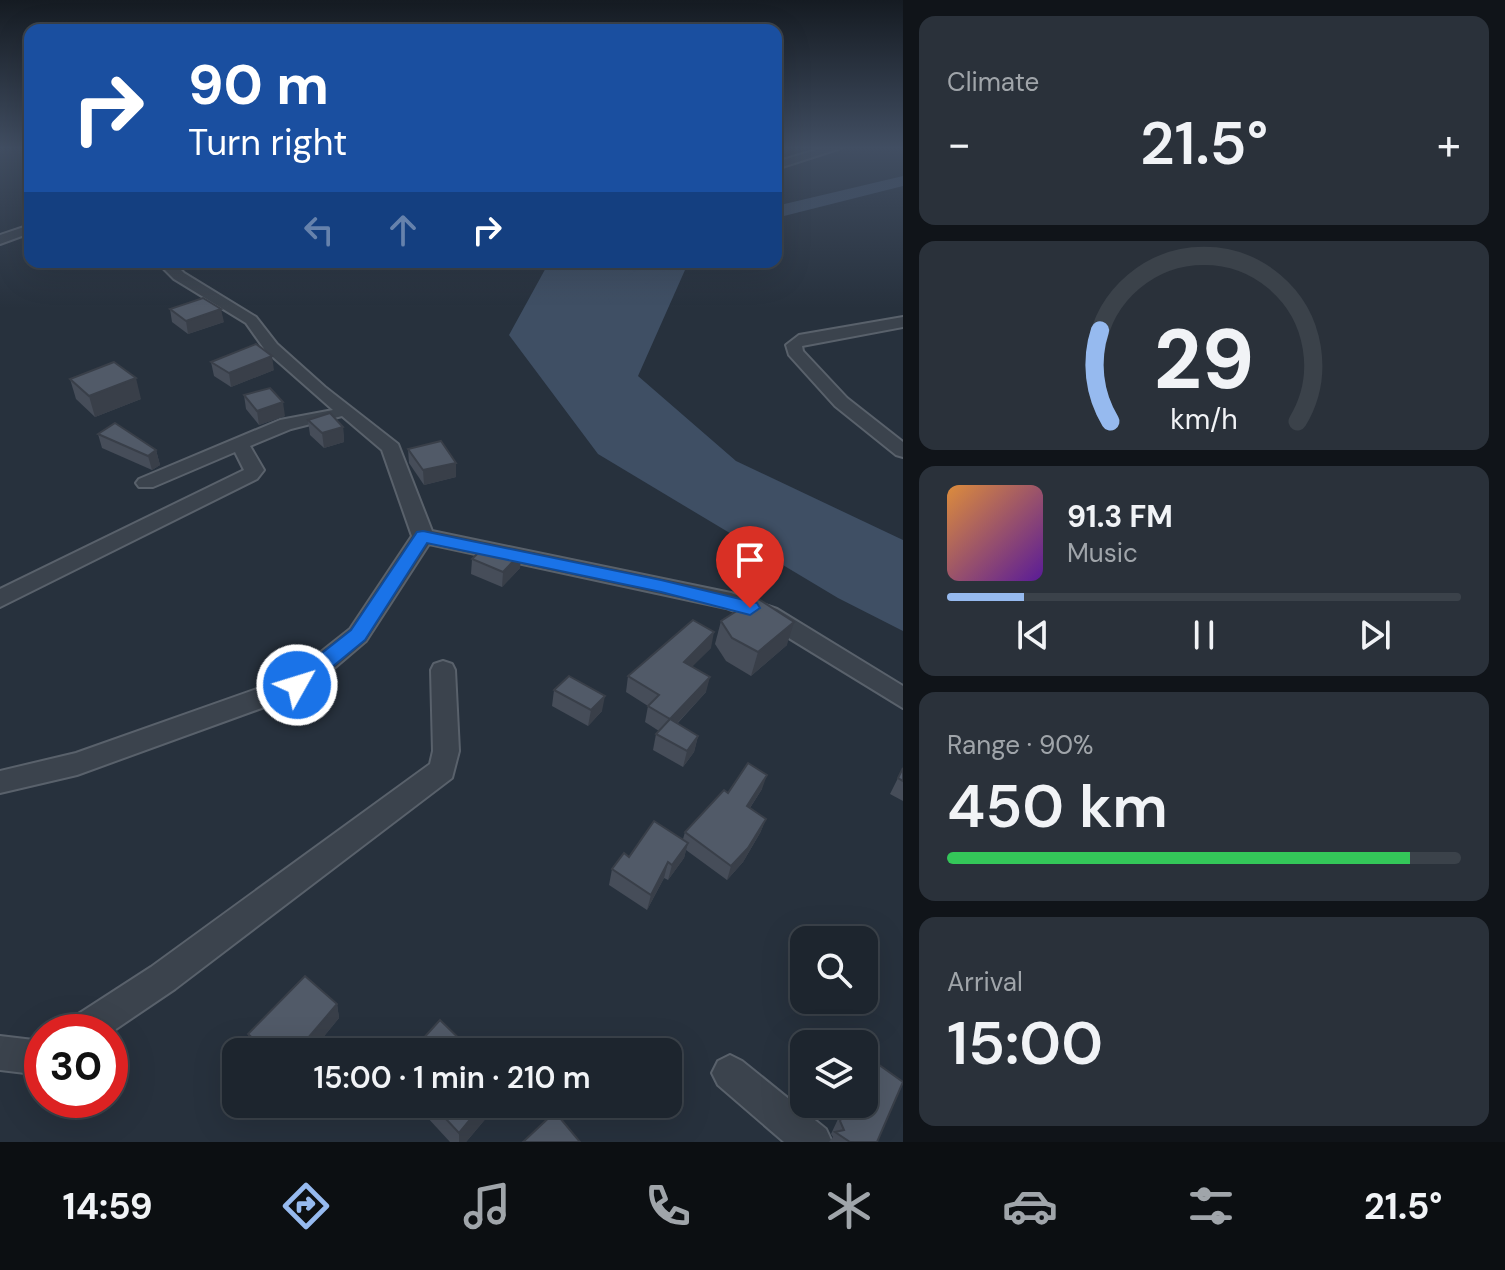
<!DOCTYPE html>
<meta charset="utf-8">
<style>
body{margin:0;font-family:"DM Sans",sans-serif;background:#2a313a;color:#f1f3f6;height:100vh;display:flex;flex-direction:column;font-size:30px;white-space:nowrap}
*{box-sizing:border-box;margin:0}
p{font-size:26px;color:#a0a5aa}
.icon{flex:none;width:44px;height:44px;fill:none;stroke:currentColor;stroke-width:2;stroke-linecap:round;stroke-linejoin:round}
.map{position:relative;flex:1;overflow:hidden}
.details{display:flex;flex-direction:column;gap:16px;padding:16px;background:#101419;width:602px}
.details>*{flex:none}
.guide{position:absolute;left:24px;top:24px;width:758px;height:244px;border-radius:16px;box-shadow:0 8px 32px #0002,0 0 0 2px #3b424a;background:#1a4fa0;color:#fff;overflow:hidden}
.controls{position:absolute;left:790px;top:926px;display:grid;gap:16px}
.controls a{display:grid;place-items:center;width:88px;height:88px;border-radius:16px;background:#1d252e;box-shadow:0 8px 32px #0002,0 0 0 2px #3b424a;font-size:40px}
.speed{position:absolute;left:24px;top:1014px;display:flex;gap:16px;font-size:40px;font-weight:700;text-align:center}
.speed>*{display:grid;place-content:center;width:104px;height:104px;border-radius:50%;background:#1d252e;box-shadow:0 8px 32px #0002,0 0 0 2px #3b424a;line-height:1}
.speed .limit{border:12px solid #d22;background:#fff;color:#111}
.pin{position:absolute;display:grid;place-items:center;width:68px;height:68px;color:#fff;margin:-82px -34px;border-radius:50% 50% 50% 0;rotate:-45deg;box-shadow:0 0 8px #0007}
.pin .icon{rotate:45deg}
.me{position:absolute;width:88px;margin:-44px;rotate:51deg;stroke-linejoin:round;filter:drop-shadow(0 0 6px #0008)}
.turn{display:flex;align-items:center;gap:28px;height:168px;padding:0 32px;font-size:36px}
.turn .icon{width:104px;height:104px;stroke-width:2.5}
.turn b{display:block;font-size:56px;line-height:68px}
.lanes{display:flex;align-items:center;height:76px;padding:0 32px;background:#0003;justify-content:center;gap:40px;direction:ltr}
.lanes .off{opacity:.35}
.big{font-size:60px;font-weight:600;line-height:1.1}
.details .widget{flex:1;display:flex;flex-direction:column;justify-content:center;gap:12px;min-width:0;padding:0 28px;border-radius:16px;background:#2a313a}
.details .dial{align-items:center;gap:0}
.dial svg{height:208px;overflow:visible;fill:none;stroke:#3b424a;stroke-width:7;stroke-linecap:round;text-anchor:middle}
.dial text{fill:#f1f3f6;stroke:none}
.song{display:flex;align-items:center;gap:24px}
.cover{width:96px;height:96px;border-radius:12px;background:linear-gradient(135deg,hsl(30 70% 55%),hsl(270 70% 35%))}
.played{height:8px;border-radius:4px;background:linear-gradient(90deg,#96baef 15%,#3b424a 15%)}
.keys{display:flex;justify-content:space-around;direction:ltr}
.heat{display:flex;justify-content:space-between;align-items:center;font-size:44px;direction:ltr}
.charge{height:12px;border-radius:6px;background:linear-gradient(90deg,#34c759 90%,#3b424a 0)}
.trip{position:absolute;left:222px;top:1038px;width:460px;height:80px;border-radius:16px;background:#1d252e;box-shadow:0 8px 32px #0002,0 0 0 2px #3b424a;font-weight:600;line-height:80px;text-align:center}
.menu{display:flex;height:128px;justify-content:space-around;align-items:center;background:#0c0f12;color:#a0a5aa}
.menu .icon{width:56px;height:56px}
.menu .current{color:#96baef}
.menu b{font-size:36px;color:#f1f3f6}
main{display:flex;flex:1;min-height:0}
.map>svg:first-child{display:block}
.water{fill:#3f4f64}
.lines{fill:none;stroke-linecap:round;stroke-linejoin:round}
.stream-far1{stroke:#3f4f64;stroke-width:3}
.stream{stroke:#3f4f64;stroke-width:4}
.river{fill:#3f4f64;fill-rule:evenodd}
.minor-casing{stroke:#59616b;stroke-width:4}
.minor{fill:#3b434d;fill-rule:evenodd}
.wall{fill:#464d59}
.shaded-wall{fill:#393f49}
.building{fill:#515a68;stroke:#393f49;stroke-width:2}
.route{fill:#1a73e8;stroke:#114b97;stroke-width:2}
</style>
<main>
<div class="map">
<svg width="903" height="1142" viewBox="0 0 903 1142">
<rect width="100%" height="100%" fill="#27313d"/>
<!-- water -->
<path class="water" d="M548,264L685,270L638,376L736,461L903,540V631L838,598L598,454L509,335Z"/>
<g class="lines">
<!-- stream-far1 -->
<path class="stream-far1" d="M620,262L624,264"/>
<!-- stream -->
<path class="stream" d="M620,262L639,271"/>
<!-- river -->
<g class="river">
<path d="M903,176V186L776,218V206Z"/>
<path d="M651,262H677L643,286L627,304H611L608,299L627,276Z"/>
</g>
<!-- minor casing -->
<g class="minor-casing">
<g id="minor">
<path d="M823,148H841L776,169V162Z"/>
<path d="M30,225V233L0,244V235Z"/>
<path d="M164,262H178L176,265L184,273L256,317L277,344L325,387L398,444L432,531L731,593L777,609L903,686V708L761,621L726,608L429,544L366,641L306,692L77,775L0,793V771L76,753L288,678L350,629L412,536L382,450L342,416L291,429L250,446L264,470L257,479L0,607V589L244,470L235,452L153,487H139L136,483L139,479L280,420L333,410L265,350L246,323L174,279L161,266Z"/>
<path d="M903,317V327L802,346L803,351L847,398L903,442V457L896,455L835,406L789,355L786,345L799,335Z"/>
<path d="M443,661L452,664L455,670L459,751L452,778L175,989L110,1033L64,1032L69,1020L151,967L430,764L433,751L431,670L434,664Z"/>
<path d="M0,1036L42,1041V1075L0,1070Z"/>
<path d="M730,1055L742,1061L826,1129L832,1142H784L718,1085L712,1073L718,1061Z"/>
</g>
</g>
<!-- minor -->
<use href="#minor" class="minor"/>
</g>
<!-- wall -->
<g class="wall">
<path d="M170,309L224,322L188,334L172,322Z"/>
<path d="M211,362L274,370L231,387L214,376Z"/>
<path d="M70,379L141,399L95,417L76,399Z"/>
<path d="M244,395L285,416L259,425L246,409Z"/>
<path d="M308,420L343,427L344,442L324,448L310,435Z"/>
<path d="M98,434L156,450L160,465L152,470L102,448Z"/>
<path d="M408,449L456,477L424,485L409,463Z"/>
<path d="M521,553L520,568L502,587L471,574L472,559Z"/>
<path d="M721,621L787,645L751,676L726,661L715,644Z"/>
<path d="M711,648L692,666L706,692L677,724L698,736L694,752L683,767L653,750L656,734L659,731L645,722L648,706L626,692L628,676Z"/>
<path d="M554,690L602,711L588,726L552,706Z"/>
<path d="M903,768V801L890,794Z"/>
<path d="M762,789L750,808L766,819L760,833L743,862L727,880L686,850L684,858L668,880L664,878L647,910L609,885L612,869L629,857L683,839L685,832L728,793Z"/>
<path d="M337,1004L339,1018L311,1052H257L253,1048L248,1034Z"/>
<path d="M868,1057L877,1142H829L833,1137L831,1134L845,1104H864V1064Z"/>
<path d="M415,1104H498L466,1142H450Z"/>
</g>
<!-- shaded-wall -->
<g class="shaded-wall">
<path d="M221,309L224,322L188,334L186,321Z"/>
<path d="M272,356L274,370L231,387L229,373Z"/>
<path d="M136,378L141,399L95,417L89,396Z"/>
<path d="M283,402L285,416L259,425L257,411Z"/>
<path d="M343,427L344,442L324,448L322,433Z"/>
<path d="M156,450L160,465L152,470L148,456Z"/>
<path d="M456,463V477L424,485L423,470Z"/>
<path d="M521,553L520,568L502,587L503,572Z"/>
<path d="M794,622L787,645L751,676L758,652Z"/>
<path d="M714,632L711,648L681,678L684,662Z"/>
<path d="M710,677L706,692L666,735L670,719Z"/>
<path d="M605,696L602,711L588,726L591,710Z"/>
<path d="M698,736L694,752L683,767L687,751Z"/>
<path d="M767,775L762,789L742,820L747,806Z"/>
<path d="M766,819L760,833L743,862L727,880L731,866Z"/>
<path d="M688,843L684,858L668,880L672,865Z"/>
<path d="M668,862L664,878L647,910L651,895Z"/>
<path d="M337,1004L339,1018L311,1052H296Z"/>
<path d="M483,1104H498L466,1142H459V1133Z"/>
</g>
<!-- building -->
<g class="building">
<path d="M203,298L221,309L186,321L170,309Z"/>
<path d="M256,344L272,356L229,373L211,362Z"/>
<path d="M114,362L136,378L89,396L70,379Z"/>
<path d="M270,388L283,402L257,411L244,395Z"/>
<path d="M330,413L343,427L322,433L308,420Z"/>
<path d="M115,423L156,450L148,456L98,434Z"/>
<path d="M441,441L456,463L423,470L408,449Z"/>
<path d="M487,544L521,553L503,572L472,559Z"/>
<path d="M757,598L794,622L758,652L732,638L721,621Z"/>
<path d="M693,620L714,632L684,662L710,677L670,719L648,706L659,695L628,676Z"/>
<path d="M569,676L605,696L591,710L554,690Z"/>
<path d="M670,719L698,736L687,751L656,734Z"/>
<path d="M748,763L767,775L747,806L766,819L748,848L731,866L685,832L724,790L728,793Z"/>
<path d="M903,768V781L898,778Z"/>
<path d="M654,821L688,843L672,865L668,862L651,895L612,869L624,853L629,857Z"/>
<path d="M305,976L337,1004L296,1052H268L248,1034Z"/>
<path d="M440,1020L473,1052H411Z"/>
<path d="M868,1057L903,1082L877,1142H850L835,1132L844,1130L840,1121L848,1104H864V1067Z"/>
<path d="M432,1104H483L459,1133Z"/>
<path d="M555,1112L580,1142H523Z"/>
</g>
<!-- sky -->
<linearGradient id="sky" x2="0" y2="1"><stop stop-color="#151b22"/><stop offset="0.48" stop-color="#414e62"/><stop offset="1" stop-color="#414e62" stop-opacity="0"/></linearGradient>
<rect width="903" height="308" fill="url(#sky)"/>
<!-- route -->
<path class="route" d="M423,531L661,580L757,603L760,608L750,615L661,592L427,543L365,640L304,690H289L286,685L289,679L351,630L417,532Z"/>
</svg>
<div class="controls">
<a><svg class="icon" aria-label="search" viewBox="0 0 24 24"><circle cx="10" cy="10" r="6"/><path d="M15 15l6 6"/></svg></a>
<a><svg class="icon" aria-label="layers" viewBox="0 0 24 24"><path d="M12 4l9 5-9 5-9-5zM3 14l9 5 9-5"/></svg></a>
</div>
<div class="speed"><div class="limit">30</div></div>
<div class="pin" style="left:750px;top:608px;background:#d93025"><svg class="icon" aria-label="arrive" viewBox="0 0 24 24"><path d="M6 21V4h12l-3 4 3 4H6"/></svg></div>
<svg class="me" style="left:297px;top:685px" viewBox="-20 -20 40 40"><circle r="17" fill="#1a73e8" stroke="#fff" stroke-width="3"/><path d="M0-11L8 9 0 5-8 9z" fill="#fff"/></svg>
<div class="trip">15:00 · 1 min · 210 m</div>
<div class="guide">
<div class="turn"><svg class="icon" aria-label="right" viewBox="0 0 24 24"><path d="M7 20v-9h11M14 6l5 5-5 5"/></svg><div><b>90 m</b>Turn right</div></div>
<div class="lanes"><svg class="icon off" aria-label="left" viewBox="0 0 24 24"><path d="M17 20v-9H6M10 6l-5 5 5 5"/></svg><svg class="icon off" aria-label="ahead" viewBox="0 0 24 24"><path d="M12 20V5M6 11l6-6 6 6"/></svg><svg class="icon" aria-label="right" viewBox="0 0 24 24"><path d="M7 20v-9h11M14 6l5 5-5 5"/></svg></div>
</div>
</div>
<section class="details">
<div class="widget"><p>Climate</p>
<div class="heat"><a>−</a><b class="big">21.5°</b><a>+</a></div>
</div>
<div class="widget dial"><svg viewBox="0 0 100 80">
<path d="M14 69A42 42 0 1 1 86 69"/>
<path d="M14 69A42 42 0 0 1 10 34" stroke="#96baef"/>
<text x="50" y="56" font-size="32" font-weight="700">29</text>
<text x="50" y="72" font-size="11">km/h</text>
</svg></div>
<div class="widget">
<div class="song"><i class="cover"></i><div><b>91.3 FM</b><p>Music</p></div></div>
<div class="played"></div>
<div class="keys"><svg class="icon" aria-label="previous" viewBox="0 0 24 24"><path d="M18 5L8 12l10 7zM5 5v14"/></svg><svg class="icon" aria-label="pause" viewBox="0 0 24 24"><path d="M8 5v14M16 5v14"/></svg><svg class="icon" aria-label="next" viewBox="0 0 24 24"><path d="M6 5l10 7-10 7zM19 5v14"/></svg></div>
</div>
<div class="widget"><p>Range · 90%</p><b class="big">450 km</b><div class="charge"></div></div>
<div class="widget"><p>Arrival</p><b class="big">15:00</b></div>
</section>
</main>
<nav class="menu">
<b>14:59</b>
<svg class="icon current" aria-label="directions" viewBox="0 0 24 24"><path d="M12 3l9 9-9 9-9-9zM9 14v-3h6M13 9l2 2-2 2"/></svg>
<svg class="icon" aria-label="music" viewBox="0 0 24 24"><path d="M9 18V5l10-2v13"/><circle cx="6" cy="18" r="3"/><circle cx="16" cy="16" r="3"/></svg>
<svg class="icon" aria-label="phone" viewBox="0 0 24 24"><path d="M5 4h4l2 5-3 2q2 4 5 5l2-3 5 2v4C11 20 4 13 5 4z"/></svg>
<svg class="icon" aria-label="climate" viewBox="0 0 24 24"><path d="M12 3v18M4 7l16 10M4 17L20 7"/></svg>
<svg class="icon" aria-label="car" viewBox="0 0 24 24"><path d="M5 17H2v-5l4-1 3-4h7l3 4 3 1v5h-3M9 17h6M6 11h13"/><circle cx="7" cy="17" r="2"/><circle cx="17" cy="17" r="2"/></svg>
<svg class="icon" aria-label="filters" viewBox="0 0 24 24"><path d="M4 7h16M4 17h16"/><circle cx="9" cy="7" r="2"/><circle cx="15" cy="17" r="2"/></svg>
<b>21.5°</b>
</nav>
